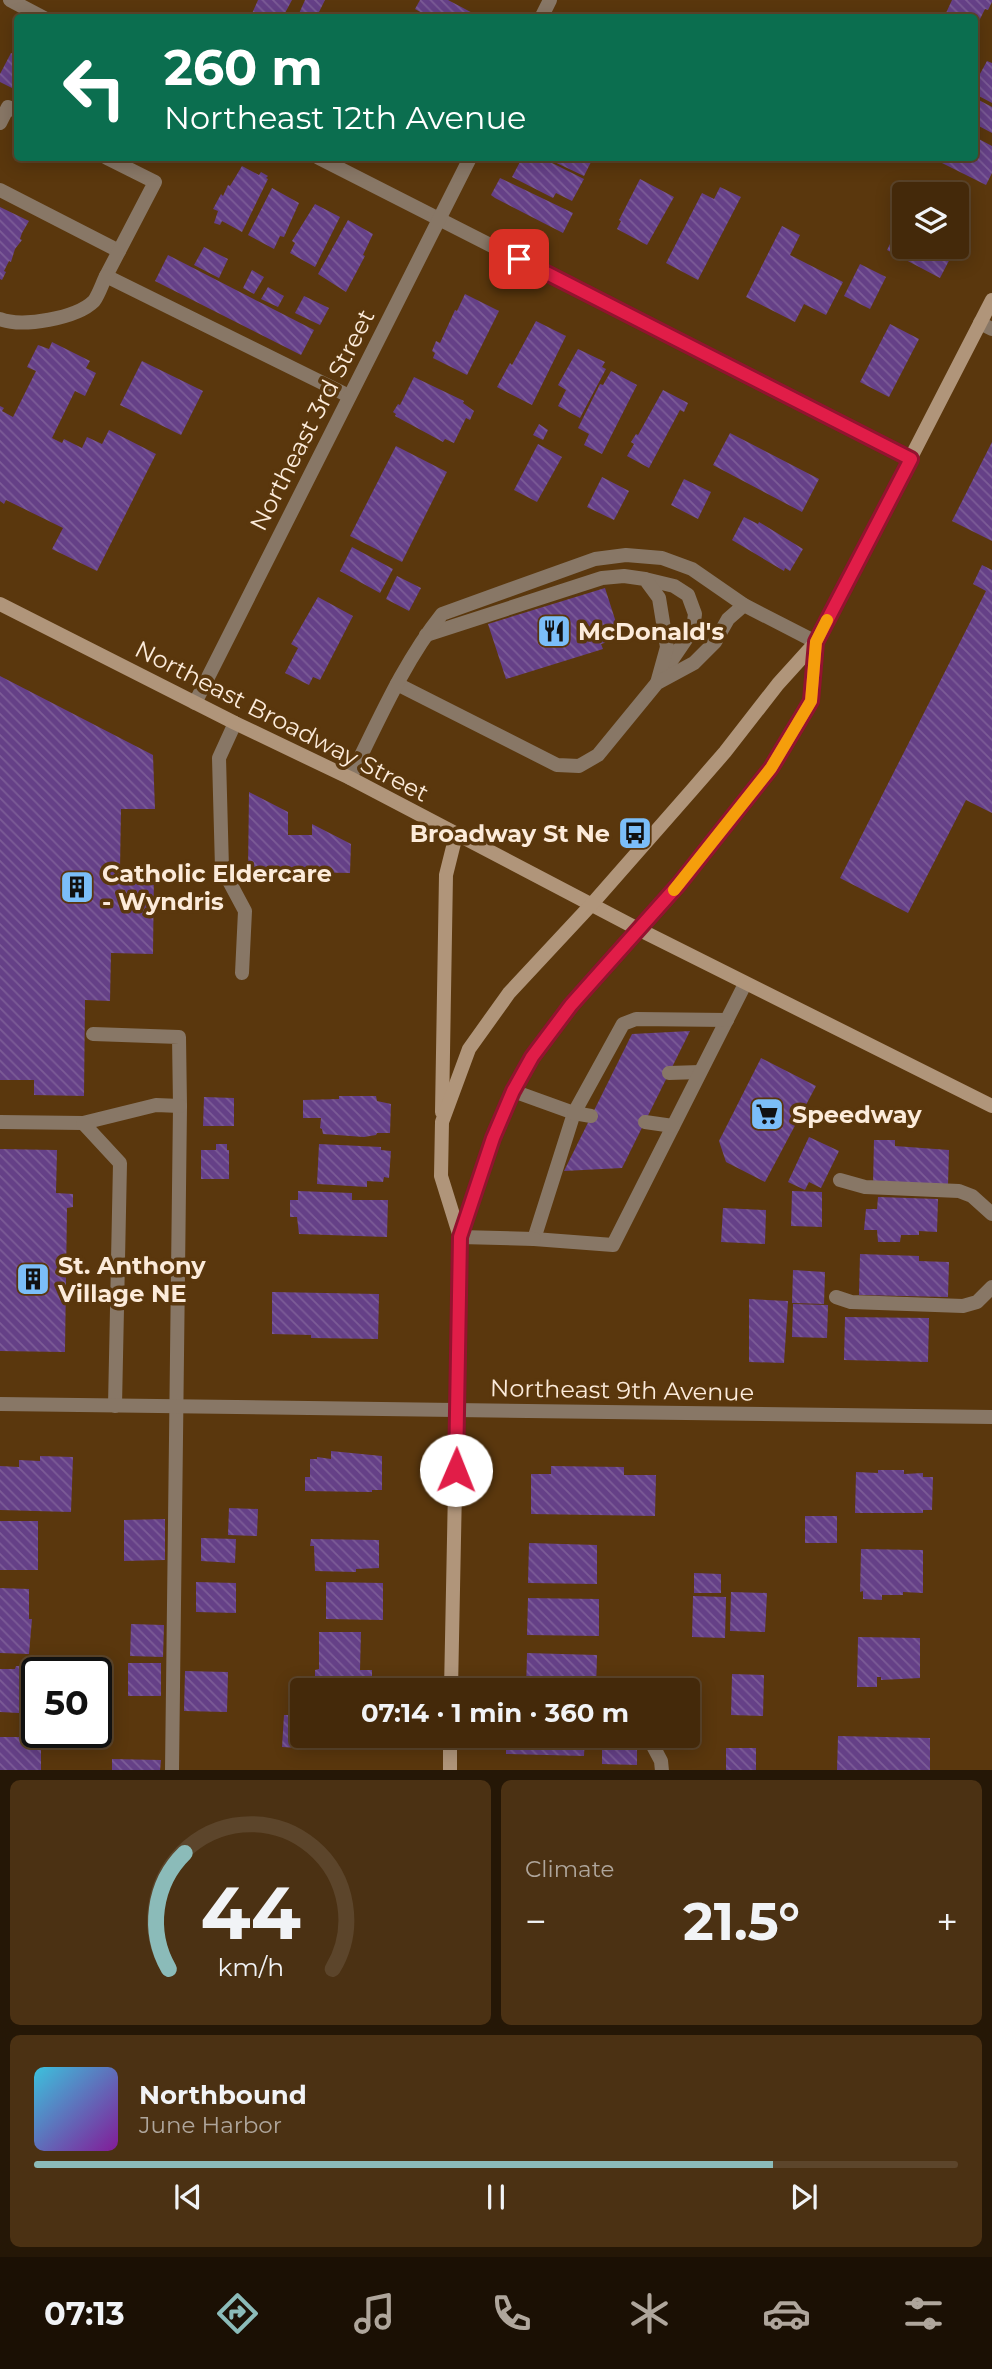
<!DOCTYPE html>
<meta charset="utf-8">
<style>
body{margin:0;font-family:Montserrat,sans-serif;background:#4b3113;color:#f1f3f6;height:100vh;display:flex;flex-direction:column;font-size:26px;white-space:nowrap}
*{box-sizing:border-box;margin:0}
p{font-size:23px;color:#afa69c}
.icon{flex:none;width:38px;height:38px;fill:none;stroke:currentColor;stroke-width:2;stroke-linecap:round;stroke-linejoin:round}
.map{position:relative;height:1770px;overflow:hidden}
.details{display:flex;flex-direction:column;gap:10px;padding:10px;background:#251706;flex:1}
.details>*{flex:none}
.banner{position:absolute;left:14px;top:14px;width:964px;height:147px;border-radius:7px;box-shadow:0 4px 18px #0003,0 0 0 2px #5c452b;background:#0b6e4f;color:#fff;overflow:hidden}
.controls{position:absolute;left:892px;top:182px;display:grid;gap:14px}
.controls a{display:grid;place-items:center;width:77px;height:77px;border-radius:7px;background:#44290a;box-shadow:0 4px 18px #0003,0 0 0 2px #5c452b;font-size:35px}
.speed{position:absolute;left:21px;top:1657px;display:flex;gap:14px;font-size:35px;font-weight:700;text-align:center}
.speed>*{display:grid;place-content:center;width:91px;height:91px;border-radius:50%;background:#44290a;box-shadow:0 4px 18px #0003,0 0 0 2px #5c452b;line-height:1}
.speed .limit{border:4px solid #111;border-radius:10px;background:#fff;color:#111}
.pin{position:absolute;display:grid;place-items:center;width:60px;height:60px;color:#fff;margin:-30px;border-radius:14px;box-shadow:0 4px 10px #0006}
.me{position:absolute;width:77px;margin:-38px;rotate:1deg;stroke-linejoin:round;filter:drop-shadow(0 0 5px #0008)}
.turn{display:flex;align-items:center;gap:24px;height:147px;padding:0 35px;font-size:32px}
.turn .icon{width:91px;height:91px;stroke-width:2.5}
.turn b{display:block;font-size:49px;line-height:60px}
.big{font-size:52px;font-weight:700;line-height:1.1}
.details .tile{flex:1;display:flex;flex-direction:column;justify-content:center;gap:10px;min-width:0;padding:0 24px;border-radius:10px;background:#4b3113}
.details .dial{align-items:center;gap:0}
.dial svg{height:182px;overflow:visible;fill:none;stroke:#5c452b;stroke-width:7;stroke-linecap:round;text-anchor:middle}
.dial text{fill:#f1f3f6;stroke:none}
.song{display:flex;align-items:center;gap:21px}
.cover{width:84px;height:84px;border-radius:10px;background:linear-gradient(135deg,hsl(190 70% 55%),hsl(290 70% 35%))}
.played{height:7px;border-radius:4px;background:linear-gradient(90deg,#8bbbb9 80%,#5c452b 80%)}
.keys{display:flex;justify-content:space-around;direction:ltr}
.heat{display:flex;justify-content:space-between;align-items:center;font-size:38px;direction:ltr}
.details .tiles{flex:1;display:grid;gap:10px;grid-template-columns:1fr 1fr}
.tile:last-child{grid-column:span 2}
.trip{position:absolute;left:290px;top:1678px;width:410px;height:70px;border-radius:7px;background:#44290a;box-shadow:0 4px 18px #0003,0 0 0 2px #5c452b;font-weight:700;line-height:70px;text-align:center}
.tabs{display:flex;height:112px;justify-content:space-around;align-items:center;background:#1b1004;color:#afa69c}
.tabs .icon{width:49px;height:49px}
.tabs .on{color:#8bbbb9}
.tabs b{font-size:32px;color:#f1f3f6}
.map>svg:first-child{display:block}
.building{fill:url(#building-back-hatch)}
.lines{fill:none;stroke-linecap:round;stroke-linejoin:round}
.service{stroke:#876;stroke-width:14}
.minor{stroke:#876;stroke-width:14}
.secondary{stroke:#b0957a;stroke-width:14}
.route-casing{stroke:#92132f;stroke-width:18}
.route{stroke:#e11d48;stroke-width:12}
.slow{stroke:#f59e0b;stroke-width:12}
.labels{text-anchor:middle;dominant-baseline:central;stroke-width:7;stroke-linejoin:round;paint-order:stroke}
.street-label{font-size:24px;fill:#fcebda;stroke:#5a370d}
.poi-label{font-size:24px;font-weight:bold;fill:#fcebda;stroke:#5a370d;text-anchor:start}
</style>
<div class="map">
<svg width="992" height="1771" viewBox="0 0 992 1771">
<defs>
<pattern id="building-back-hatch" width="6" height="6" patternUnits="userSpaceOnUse" patternTransform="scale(1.75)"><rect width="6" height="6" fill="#654087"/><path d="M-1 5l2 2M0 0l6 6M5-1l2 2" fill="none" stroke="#7c5c97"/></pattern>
</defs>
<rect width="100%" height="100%" fill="#5a370d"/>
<!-- building -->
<g class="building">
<path d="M258,0H292L285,13L293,18H250Z"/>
<path d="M305,0H325L318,14L325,18H297Z"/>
<path d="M420,0H448L482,18H431L415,9Z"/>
<path d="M952,0H992V2L988,10L985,9L975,29V18H952L946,13Z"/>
<path d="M11,53L18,56V91L0,82V74Z"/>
<path d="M987,61L992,63V103L975,94V83Z"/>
<path d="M975,98L992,107V133L975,124Z"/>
<path d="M975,137L992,146V173L986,185L932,158H975Z"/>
<path d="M522,158H542L584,179L572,201L556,193L553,198L512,177Z"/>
<path d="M546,158H593L584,176Z"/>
<path d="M242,166L259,175L261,172L268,176L266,178L268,179L242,232L222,221L220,225L214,223L218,211L213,209L221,194L223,196L228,185L230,186Z"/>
<path d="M500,178L573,213L563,233L495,198L491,195Z"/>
<path d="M640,179L674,197L647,245L617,229L621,221L619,220Z"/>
<path d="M720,187L741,197L698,280L666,263L702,193L714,199Z"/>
<path d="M272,188L299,203L284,237L280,236L274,249L248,235Z"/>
<path d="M315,204L340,217L315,267L290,253L295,243L292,241Z"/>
<path d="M0,207L29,221L22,233L20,239L22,240L15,249L11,262L9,261L4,271L6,272L2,280L0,279Z"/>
<path d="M348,220L373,234L363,255L365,256L346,292L318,274Z"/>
<path d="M905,222V247H950L955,249L940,278L887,250L890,244L893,246Z"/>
<path d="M782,226L800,235L790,255L843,282L826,315L804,304L795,322L746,297Z"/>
<path d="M204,247L228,259L219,278L194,265Z"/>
<path d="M168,255L314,330L301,355L155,281Z"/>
<path d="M860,264L886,277L870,309L844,296Z"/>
<path d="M252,270L264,277L254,294L243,288Z"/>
<path d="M268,287L284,296L278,307L261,299Z"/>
<path d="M465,294L499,311L467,375L433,358L435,353L432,351L436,341L440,343L455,310L457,311Z"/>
<path d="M304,296L329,308L320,325L295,313Z"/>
<path d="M536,321L566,336L532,405L497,387L510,363L512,365Z"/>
<path d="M890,324L919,339L889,397L860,382Z"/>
<path d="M52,342L90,361L86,368L96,373L85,396L75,391L52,438L62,443L64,439L82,448L87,437L102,444L109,430L156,454L97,571L52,549L63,528L6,500L4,504L0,501V406L4,408L2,411L13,417L36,371L27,367L38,345L49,349Z"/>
<path d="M578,349L605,362L602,367L606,369L580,418L558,406L566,390L558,385Z"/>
<path d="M142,361L203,391L181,435L120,405Z"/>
<path d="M611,371L637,385L602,454L584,445L589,434L578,428L600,384L603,385Z"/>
<path d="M414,377L464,401L463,403L474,411L470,420L466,418L454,443L445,439L443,442L395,416L396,414L393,412L398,404L400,405Z"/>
<path d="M663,390L688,403L684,412L680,410L649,468L627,456L634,444L631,442L636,434L638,435Z"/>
<path d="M539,424L548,430L543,440L533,435Z"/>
<path d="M730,433L819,479L802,512L713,465Z"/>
<path d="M992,442V541L952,521Z"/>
<path d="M538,444L562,457L537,502L514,490Z"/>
<path d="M396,446L447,472L402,562L350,536Z"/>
<path d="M602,477L629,491L614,520L587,507Z"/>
<path d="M684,479L711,492L698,519L671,505Z"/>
<path d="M744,517L758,524L759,522L803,549L790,571L785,568L784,571L732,540Z"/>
<path d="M352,547L393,569L380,593L340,571Z"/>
<path d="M982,565L992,570V813L966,800L908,913L840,878L986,591L973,584Z"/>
<path d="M397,576L421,588L409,611L386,599Z"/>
<path d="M605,588L621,638L601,644L603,649L506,679L488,624Z"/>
<path d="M318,597L353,616L320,680L313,677L309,685L285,673L298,648L291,644Z"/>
<path d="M0,676L153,755L155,809H121L120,870L154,871L153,954L111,953L110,1001L85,1000L84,1096L34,1095V1080H0Z"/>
<path d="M249,792L288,812V835H312V824L351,844L350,873L248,871Z"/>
<path d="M690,1031L622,1168L564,1171L632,1034Z"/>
<path d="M761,1058L816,1086L765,1182L726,1162L719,1141Z"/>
<path d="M339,1096H376L377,1101L391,1104L390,1133H377L376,1135L364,1137L323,1134L322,1129L320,1128L321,1118H303V1100L339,1099Z"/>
<path d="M204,1097L234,1098V1126H203Z"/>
<path d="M809,1137L839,1151L821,1188L809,1182L805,1190L788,1182Z"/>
<path d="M874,1140H895V1146L949,1150L948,1185L873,1184Z"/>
<path d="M216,1144H227V1150H229V1179H201V1150H216Z"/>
<path d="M319,1144L381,1147V1150L391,1151L389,1178L384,1177L383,1182L367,1181V1187L317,1184Z"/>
<path d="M0,1149L57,1150L56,1193L73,1194V1207L67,1208L65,1352L0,1351Z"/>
<path d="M298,1191L352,1193V1200H388L387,1237L299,1234L297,1217H290V1200H298Z"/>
<path d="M792,1191L822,1192V1227L791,1226Z"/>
<path d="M878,1197L938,1199L937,1232L919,1231V1235H901L900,1242H878L877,1230H864L866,1209H877Z"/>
<path d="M723,1208L766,1210L765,1244L721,1242Z"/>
<path d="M860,1254L919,1256V1261L949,1262L948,1297L859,1295Z"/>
<path d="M793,1270L825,1272L824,1304L792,1303Z"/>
<path d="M272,1292L379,1294L378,1339L311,1338V1335L272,1334Z"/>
<path d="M749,1299L788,1301L784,1363L749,1362Z"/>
<path d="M793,1304L828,1305L827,1338L792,1337Z"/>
<path d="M845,1317L929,1318L928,1362L844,1360Z"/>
<path d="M331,1451L382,1456V1490H372V1492L305,1491V1477H310V1459H317V1457L331,1459Z"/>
<path d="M40,1456L73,1457L71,1512L0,1510V1466L19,1467V1460L40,1461Z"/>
<path d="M551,1466L624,1467V1475H656L655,1516L531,1514V1474H551Z"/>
<path d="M878,1470H904V1474L923,1473V1477H933L932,1510H923V1513H855L856,1472L878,1473Z"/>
<path d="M229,1508L258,1509L257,1536L228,1535Z"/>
<rect x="805" y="1516" width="32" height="27"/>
<path d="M165,1519V1560L124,1561V1520Z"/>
<rect x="0" y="1521" width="38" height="49"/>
<path d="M201,1538L236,1539L235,1563L201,1561Z"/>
<path d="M311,1539L379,1540V1568L356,1569V1572L315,1571L314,1546H310Z"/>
<path d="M529,1543L597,1545V1584L528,1583Z"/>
<path d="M861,1549L923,1550V1593L903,1592V1595H882V1600L863,1599V1591L860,1592Z"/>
<path d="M694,1573L721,1574V1593H694Z"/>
<path d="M196,1582L236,1583V1613L196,1612Z"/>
<path d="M326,1582L383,1583V1620L326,1619Z"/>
<path d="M0,1588L29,1589V1619H32L29,1654L0,1653Z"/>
<path d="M731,1592L767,1593L765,1632L730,1631Z"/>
<path d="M693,1596L726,1597L725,1638L692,1637Z"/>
<path d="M528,1598L599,1599V1636L527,1635Z"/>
<path d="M131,1624L164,1625L163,1657L130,1656Z"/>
<path d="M319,1632H361L360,1670H372V1690H315V1670L319,1669Z"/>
<path d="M858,1637L920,1638V1678L881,1680V1677H877V1687H857Z"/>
<path d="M527,1653L597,1655L596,1690H526Z"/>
<rect x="128" y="1663" width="33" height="33"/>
<path d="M16,1666L60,1667L59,1673H37V1714L0,1712V1669H15Z"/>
<path d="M185,1671L228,1672L227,1712L184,1711Z"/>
<path d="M732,1674L764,1675L763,1716L731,1715Z"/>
<path d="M284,1715H303V1736H314V1749L282,1747Z"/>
<path d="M506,1736H585L584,1756L506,1754Z"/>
<path d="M602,1736H637V1765L602,1764Z"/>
<path d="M838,1736L930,1738V1771H837Z"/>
<rect x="0" y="1737" width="41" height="34"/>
<rect x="726" y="1748" width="30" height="23"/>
<path d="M112,1759L161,1760L160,1771H112Z"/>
</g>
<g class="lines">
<!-- service -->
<g class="service">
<path d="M0,123L8,107L18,112"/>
<path d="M0,190L119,251"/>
<path d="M106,276L155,182L107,158"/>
<path d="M0,319C22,328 77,318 94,301C99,294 102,284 106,276L349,396"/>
<path d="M980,323L992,329"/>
<path d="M645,579L674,586L688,595L695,614L693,629L663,673"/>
<path d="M426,635L602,578L624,576L645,579L659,598L667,647L657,683"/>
<path d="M397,684L557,765L579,766L598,755L657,683L694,663L715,642L728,619L744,605"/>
<path d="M235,723L219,758L222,868L245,911L242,973"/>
<path d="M350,778C378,722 403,663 442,614L595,559L626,555L662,558L692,569L744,605L816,642"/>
<path d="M93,1034L179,1037L180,1106L172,1771"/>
<path d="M669,1073L700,1072"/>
<path d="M513,1091L574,1113L534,1239L613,1245L745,984"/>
<path d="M591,1116L574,1113L623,1024L636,1019L727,1020"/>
<path d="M0,1122L83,1123L156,1105L180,1106"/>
<path d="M645,1122L673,1126"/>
<path d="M83,1123L120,1163L115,1406"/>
<path d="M840,1180L865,1187L959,1191L972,1196L992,1214"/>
<path d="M460,1237L534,1239"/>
<path d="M836,1297L851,1302L963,1306L977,1302L992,1287"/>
<path d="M652,1744L661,1761L662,1771"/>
</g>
<!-- minor -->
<g class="minor">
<path d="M10,0L44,18"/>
<path d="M541,18L550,0"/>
<path d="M319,158L911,459"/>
<path d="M195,703L470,158"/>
<path d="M0,1404L992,1417"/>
</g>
<!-- secondary -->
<g class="secondary">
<path d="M0,604L235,723L350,778L638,929L992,1106"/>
<path d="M442,1112L446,875L456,835"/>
<path d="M460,1237L441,1176L442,1122L469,1049L509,993L591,905L692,790L725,752L778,684L816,642L992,300"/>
<path d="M451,1690L460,1237L493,1138L513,1091L532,1057L571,1005L679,884L771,768L811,701L816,642"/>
<path d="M450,1771V1736"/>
</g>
</g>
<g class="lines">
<!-- route casing -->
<g class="route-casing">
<path id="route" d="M456,1470L460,1237L493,1138L513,1091L532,1057L571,1005L679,884L771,768L811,701L816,642L911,459L519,259"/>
</g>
<!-- route -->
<use href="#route" class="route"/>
<!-- slow -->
<path class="slow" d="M674,890L771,768L811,701L816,642L827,620"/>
</g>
<!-- icons -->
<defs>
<g id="restaurant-square" transform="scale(1.75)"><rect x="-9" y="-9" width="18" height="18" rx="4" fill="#7bbef8" stroke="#5a370d"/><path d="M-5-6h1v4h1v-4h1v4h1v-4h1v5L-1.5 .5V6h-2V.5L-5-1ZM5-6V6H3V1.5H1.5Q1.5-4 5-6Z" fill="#111"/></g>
<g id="bus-square" transform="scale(1.75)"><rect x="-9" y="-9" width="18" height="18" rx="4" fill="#7bbef8" stroke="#5a370d"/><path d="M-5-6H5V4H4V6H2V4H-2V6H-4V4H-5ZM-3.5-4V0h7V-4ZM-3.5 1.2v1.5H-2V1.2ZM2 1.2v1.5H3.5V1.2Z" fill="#111"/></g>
<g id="building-square" transform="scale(1.75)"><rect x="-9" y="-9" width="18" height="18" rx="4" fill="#7bbef8" stroke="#5a370d"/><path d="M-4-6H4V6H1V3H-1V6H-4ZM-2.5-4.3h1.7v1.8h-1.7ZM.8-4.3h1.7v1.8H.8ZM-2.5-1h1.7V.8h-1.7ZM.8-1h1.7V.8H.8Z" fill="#111"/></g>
<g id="supermarket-square" transform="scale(1.75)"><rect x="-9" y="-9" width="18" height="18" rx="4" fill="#7bbef8" stroke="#5a370d"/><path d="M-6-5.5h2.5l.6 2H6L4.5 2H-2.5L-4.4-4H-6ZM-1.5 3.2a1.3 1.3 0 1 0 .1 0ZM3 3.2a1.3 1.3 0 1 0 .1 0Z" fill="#111"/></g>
</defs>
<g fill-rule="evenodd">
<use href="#restaurant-square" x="554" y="631"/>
<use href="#bus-square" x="635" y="833"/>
<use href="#building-square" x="77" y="887"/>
<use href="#supermarket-square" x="767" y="1114"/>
<use href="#building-square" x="33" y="1279"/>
</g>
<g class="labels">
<!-- street labels -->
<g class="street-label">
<text transform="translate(312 420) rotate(-63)">Northeast 3rd Street</text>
<text transform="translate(282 721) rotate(27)">Northeast Broadway Street</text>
<text transform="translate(622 1390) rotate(1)">Northeast 9th Avenue</text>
</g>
<!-- poi labels -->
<g class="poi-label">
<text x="578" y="631">McDonald's</text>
<text x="610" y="833" text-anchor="end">Broadway St Ne</text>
<text x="102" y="873">Catholic Eldercare<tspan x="102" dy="28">- Wyndris</tspan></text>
<text x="792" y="1114">Speedway</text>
<text x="58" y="1265">St. Anthony<tspan x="58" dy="28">Village NE</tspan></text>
</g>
</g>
</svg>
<div class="controls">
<a><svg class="icon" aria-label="layers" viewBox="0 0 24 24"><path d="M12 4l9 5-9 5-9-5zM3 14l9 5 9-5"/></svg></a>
</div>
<div class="speed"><div class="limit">50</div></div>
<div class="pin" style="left:519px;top:259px;background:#d93025"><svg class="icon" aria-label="arrive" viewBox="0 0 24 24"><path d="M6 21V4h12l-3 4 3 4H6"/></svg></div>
<svg class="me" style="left:456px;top:1470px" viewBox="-20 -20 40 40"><circle r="19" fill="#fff"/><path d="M0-13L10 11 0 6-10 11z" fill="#e11d48"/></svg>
<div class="trip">07:14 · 1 min · 360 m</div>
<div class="banner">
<div class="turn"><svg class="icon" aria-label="left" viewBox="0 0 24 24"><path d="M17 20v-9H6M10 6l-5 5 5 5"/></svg><div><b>260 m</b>Northeast 12th Avenue</div></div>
</div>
</div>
<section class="details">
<div class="tiles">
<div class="tile dial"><svg viewBox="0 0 100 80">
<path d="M14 69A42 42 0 1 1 86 69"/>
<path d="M14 69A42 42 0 0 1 21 18" stroke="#8bbbb9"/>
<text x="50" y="56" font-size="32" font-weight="700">44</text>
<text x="50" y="72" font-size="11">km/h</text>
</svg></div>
<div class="tile"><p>Climate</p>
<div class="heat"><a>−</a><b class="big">21.5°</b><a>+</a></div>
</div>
<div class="tile">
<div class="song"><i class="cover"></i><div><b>Northbound</b><p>June Harbor</p></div></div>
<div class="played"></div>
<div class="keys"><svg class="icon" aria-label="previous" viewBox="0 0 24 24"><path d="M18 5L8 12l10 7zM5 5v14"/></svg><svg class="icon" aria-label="pause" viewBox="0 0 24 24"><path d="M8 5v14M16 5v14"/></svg><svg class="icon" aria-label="next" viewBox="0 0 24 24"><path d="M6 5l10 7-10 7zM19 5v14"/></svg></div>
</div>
</div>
</section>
<nav class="tabs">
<b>07:13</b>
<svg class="icon on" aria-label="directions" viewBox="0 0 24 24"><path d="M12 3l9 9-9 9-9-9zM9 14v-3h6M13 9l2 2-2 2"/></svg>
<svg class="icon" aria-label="music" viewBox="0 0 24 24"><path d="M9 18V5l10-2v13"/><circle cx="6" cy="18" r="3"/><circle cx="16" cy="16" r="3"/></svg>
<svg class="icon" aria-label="phone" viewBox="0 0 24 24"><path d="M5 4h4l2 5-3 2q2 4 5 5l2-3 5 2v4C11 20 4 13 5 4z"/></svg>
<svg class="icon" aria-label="climate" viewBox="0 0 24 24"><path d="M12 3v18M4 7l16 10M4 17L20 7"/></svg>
<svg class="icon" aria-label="car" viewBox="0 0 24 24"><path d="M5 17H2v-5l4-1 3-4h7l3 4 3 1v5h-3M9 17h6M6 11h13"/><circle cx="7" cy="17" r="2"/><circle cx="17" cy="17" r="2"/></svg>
<svg class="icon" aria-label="filters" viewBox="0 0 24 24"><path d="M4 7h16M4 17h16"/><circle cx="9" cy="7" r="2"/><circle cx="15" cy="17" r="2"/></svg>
</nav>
